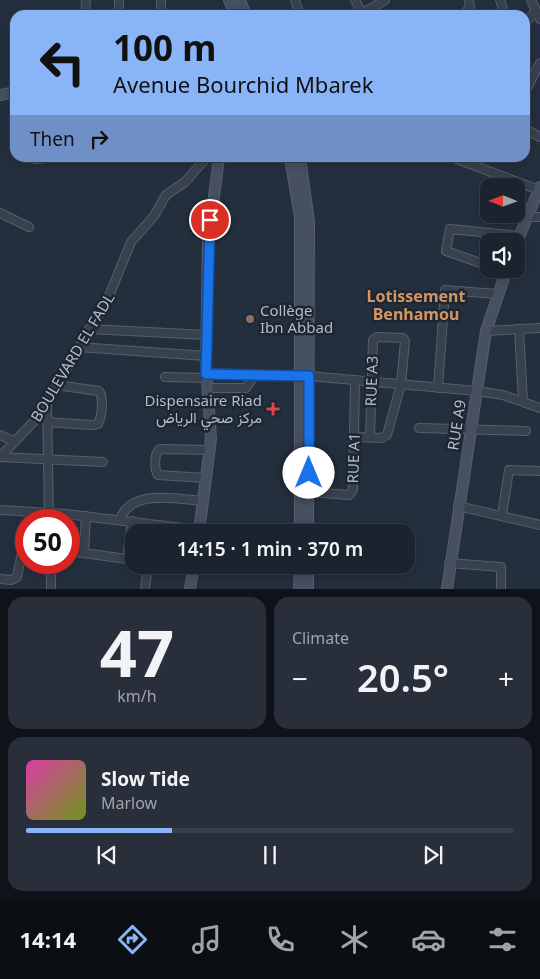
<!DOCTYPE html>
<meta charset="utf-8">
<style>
body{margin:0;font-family:"Noto Sans",Vazirmatn,sans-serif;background:#282f3a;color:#f1f3f6;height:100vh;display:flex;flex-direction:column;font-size:19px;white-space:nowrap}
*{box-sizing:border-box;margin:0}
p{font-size:16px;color:#a0a4aa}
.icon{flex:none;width:28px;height:28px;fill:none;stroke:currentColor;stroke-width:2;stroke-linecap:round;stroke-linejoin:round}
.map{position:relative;height:589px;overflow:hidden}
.panel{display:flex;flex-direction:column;gap:8px;padding:8px;background:#0f1319;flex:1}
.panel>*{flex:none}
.hud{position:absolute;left:10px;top:10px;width:520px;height:152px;border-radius:15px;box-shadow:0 2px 12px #0003,0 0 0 1px #39404a;background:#8ab4f8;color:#111;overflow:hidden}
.needle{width:32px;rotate:271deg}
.tools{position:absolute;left:480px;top:178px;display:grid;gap:10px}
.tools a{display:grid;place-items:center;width:45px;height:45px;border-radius:10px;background:#1b232e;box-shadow:0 2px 12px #0003,0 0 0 1px #39404a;font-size:25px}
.speed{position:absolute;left:15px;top:509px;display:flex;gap:10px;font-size:25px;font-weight:700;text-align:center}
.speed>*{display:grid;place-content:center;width:65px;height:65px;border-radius:50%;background:#1b232e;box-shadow:0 2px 12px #0003,0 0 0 1px #39404a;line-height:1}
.speed .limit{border:8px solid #d22;background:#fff;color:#111}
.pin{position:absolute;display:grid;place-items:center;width:42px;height:42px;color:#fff;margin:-21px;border:2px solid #fff;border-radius:50%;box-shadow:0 1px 5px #0007}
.me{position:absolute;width:55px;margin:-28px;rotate:0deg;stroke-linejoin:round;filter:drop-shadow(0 0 4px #0008)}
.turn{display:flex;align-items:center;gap:18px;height:105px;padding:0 20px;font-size:22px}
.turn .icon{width:65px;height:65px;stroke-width:2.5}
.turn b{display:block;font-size:35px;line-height:42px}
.then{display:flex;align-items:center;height:48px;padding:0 20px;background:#0003;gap:10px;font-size:19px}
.big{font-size:38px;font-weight:600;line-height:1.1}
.panel .card{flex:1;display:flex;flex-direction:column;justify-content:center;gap:8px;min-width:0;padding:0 18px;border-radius:15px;background:#282f3a}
.panel .dial{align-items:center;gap:0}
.dial b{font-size:65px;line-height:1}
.song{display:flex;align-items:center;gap:15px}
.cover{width:60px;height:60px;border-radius:8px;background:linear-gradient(135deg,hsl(320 70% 55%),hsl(80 70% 35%))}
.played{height:5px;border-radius:2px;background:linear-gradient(90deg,#8ab4f8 30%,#39404a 30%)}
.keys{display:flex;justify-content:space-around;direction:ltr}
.heat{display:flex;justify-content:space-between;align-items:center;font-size:28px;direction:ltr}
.panel .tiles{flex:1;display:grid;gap:8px;grid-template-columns:1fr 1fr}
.card:last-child{grid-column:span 2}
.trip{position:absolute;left:125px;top:524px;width:290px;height:50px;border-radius:15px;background:#1b232e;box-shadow:0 2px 12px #0003,0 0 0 1px #39404a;font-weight:600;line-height:50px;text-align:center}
.tab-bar{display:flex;height:80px;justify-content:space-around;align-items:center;background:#0b0e12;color:#a0a4aa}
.tab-bar .icon{width:35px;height:35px}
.tab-bar .current{color:#8ab4f8}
.tab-bar b{font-size:22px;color:#f1f3f6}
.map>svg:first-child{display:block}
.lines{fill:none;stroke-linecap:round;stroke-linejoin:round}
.street-casing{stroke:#565f6c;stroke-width:10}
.secondary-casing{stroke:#565f6c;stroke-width:12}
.street{stroke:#38414e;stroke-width:8}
.secondary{stroke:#465061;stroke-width:10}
.route-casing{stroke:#114b97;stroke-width:12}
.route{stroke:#1a73e8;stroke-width:9}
.education-dot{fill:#8d6e63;stroke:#1d2633;stroke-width:2}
.health-dot{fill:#e0444e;stroke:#1d2633;stroke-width:2}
.labels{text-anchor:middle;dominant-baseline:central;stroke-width:5;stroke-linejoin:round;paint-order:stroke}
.poi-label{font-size:15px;fill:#b4bcc9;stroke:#1d2633;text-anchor:start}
.street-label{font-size:15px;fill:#b4bcc9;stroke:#1d2633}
.neighbourhood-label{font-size:16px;font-weight:bold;fill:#d59563;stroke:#1d2633}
</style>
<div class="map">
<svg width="540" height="589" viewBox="0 0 540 589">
<rect width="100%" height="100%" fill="#242f3e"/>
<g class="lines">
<!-- street casing -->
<g class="street-casing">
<g id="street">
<path d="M295,0L300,15"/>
<path d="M355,0L363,15"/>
<path d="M500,0L505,15"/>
<path d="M531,0L540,19"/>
<path d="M85,15L86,0"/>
<path d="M119,15V0"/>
<path d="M161,15V0"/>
<path d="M360,15L385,0"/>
<path d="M464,15L470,6L469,0"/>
<path d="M525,23L535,12"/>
<path d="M525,92L540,63"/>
<path d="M525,129L540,137"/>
<path d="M31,158L36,159L47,158"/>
<path d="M454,158L539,190"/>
<path d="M0,213L29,227"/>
<path d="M528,217H540"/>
<path d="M489,266L446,251L450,229L519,236"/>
<path d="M496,269L505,272"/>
<path d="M89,329L207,335"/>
<path d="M519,329L523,401"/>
<path d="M486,331L540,328"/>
<path d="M78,347L206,356"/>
<path d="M206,373L309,376L477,391L503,395L540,408"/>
<path d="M165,377L207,378"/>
<path d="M208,388H246L254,376H259"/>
<path d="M438,388L445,290L497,294"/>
<path d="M47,402L49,520"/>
<path d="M46,422L92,425L98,424C102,416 104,398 99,391L56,385"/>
<path d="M419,428L526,431"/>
<path d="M0,435L14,441"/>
<path d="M354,437L382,438L387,435L401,384L405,341L403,338L377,337L373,340L370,437"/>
<path d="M0,457L38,417L107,301L131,242L154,216L166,195L185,182L206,158"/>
<path d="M0,457L103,462"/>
<path d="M206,478L158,475C154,469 154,453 160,449L210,450"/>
<path d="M309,492L349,495L353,490L355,380"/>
<path d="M458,506L540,525"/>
<path d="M0,510L66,514L199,530"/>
<path d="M502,515L509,470L540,471"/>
<path d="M120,520C130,488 178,499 203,501"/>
<path d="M69,551L134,560"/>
<path d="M84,553L86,516"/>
<path d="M127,559L132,521"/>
<path d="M51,562V589"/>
<path d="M449,563L501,567V589"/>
<path d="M168,565L193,569"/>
<path d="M0,579L11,580L17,577L26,532"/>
<path d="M145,589L148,565"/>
</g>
</g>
<!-- secondary casing -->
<g class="secondary-casing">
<g id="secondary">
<path d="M229,0L235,15"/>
<path d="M240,0L246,15"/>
<path d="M0,95L15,92"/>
<path d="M290,158L300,217V532"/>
<path d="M300,158L309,221L308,532"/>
<path d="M516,244L540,187"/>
<path d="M199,532L211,439L206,365L208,242L219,158"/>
<path d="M190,589L194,565"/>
<path d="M299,589L300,565"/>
<path d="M308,589V565"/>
<path d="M447,589L486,331L507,269"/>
</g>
</g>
<!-- street -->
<use href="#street" class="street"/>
<!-- secondary -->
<use href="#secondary" class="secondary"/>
</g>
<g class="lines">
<!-- route casing -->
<g class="route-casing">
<path id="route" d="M210,220L206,374L309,376V473"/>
</g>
<!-- route -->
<use href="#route" class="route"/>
</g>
<!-- markers -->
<circle class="education-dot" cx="250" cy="319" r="5"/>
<path class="health-dot" d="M270.5 401.5h5v5h5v5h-5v5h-5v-5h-5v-5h5z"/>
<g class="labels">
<!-- poi labels -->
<g class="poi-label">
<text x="260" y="310">Collège<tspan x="260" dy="17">Ibn Abbad</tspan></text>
<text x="262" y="400" text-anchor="end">Dispensaire Riad<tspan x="262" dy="17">مركز صحي الرياض</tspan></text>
</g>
<!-- street labels -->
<g class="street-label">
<text transform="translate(72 357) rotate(-59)">BOULEVARD EL FADL</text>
<text transform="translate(371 381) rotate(-88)">RUE A3</text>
<text transform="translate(456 425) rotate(-81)">RUE A9</text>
<text transform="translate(353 458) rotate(-88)">RUE A1</text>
</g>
<!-- neighbourhood labels -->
<g class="neighbourhood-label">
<text x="416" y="296">Lotissement<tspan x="416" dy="18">Benhamou</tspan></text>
</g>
</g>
</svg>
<div class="tools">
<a><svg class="needle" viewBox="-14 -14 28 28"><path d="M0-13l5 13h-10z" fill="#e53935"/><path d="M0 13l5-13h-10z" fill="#a0a4aa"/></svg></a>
<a><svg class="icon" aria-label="sound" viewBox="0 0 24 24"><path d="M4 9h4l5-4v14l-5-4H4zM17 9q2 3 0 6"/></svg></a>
</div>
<div class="speed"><div class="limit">50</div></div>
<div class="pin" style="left:210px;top:220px;background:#d93025"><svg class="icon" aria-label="arrive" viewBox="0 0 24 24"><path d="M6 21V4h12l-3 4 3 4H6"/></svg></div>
<svg class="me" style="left:309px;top:473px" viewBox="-20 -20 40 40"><circle r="19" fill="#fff"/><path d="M0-13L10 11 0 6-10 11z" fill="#1a73e8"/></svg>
<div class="trip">14:15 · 1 min · 370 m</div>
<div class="hud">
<div class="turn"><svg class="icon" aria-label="left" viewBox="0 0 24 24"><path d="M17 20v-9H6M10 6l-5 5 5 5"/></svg><div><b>100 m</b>Avenue Bourchid Mbarek</div></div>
<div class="then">Then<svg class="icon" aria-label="right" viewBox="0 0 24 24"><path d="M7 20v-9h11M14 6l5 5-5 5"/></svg></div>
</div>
</div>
<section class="panel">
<div class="tiles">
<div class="card dial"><b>47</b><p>km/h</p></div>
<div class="card"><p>Climate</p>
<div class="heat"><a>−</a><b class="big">20.5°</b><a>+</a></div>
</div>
<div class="card">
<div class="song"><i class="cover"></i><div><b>Slow Tide</b><p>Marlow</p></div></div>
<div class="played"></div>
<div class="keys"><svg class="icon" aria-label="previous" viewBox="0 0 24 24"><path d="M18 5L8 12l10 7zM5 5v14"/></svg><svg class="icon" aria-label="pause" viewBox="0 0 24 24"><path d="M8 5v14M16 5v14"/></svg><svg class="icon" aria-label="next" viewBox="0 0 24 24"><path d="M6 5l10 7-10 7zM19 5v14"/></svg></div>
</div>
</div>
</section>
<nav class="tab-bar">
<b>14:14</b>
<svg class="icon current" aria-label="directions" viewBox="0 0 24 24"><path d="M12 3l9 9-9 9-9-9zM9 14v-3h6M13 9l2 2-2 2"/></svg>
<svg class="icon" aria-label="music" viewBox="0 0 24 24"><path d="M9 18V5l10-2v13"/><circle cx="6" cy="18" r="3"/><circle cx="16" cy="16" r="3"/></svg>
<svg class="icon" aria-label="phone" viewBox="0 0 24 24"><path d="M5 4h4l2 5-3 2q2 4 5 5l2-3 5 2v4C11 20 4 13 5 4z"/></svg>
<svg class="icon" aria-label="climate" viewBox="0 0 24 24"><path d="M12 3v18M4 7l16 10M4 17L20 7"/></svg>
<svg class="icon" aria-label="car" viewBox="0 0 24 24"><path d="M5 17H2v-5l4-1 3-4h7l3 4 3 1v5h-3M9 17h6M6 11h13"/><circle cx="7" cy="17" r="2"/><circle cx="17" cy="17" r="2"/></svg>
<svg class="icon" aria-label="filters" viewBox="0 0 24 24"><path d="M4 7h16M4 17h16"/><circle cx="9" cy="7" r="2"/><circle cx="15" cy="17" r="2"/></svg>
</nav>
